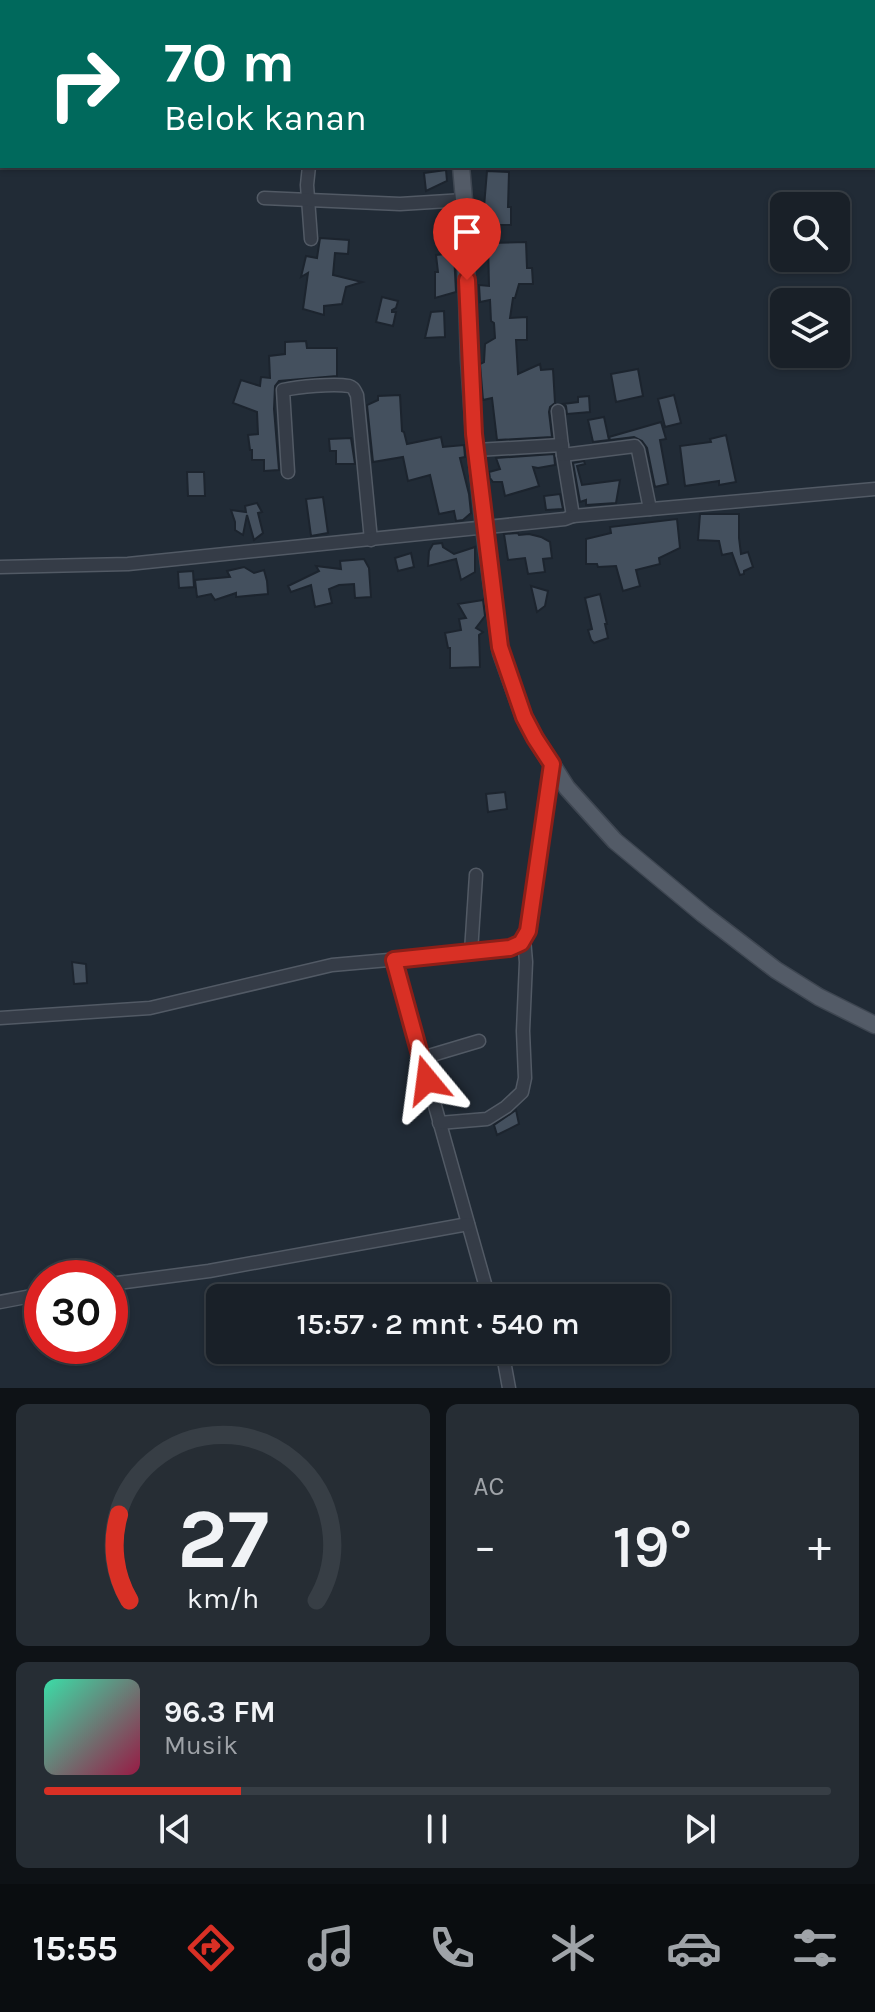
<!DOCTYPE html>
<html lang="id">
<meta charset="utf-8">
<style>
body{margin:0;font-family:Karla,sans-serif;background:#262d34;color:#f1f3f6;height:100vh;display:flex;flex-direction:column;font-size:30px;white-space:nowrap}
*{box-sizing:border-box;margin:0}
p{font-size:26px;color:#9fa3a8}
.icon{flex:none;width:44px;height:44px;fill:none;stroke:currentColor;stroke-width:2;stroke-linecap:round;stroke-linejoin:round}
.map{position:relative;height:1388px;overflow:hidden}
.sheet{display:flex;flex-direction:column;gap:16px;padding:16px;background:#0e1216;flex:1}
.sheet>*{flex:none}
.hud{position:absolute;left:0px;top:0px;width:876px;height:168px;box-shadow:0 2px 6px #0004,0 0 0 2px #373e45;background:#00695c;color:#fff;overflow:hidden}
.buttons{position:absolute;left:770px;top:192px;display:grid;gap:16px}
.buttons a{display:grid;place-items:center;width:80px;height:80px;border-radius:12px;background:#192028;box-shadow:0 2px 6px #0004,0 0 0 2px #373e45;font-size:40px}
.speed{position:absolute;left:24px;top:1260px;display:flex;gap:16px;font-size:40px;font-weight:700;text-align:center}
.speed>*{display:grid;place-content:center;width:104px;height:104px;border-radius:50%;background:#192028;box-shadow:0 2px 6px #0004,0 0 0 2px #373e45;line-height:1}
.speed .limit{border:12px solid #d22;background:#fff;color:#111}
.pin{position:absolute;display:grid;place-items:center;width:68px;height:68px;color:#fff;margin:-82px -34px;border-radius:50% 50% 50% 0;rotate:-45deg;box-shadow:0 0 8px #0007}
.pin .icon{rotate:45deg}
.me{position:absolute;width:88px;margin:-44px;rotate:344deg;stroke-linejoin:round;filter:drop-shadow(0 0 6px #0008)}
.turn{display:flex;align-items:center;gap:28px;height:168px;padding:0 32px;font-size:36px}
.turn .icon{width:104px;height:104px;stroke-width:2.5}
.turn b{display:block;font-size:56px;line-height:68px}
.big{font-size:60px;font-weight:600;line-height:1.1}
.sheet .card{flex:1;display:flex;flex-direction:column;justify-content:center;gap:12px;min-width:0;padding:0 28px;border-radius:12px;background:#262d34}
.sheet .dial{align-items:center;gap:0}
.dial svg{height:208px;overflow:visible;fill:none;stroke:#373e45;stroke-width:7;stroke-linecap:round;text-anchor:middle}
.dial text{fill:#f1f3f6;stroke:none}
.song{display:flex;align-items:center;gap:24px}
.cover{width:96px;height:96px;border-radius:12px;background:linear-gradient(135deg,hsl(160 70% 55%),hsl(340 70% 35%))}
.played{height:8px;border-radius:4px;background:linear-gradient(90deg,#d93025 25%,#373e45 25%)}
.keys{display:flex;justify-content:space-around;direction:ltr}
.heat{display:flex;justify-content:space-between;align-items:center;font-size:44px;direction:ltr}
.sheet .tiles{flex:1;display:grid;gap:16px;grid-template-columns:1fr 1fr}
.card:last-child{grid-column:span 2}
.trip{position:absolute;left:206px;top:1284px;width:464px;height:80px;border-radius:12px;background:#192028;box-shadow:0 2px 6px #0004,0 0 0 2px #373e45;font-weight:600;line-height:80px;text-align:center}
.tab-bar{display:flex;height:128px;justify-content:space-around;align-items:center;background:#0a0d10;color:#9fa3a8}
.tab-bar .icon{width:56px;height:56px}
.tab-bar .selected{color:#d93025}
.tab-bar b{font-size:36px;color:#f1f3f6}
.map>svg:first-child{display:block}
.building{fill:#44505e;stroke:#1c242e;stroke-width:2}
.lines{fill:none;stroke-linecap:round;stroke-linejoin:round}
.minor-casing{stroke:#525a65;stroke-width:15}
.major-casing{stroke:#3e4651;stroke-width:19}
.minor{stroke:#353c47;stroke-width:12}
.major{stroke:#535b67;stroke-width:16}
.route-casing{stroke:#8d1f18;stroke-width:20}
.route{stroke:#d93025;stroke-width:14}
</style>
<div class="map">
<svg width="875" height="1388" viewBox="0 0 875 1388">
<rect width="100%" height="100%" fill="#212b36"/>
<!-- building -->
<g class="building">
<path d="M446,170L447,181L426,191L424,173Z"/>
<path d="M487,171L509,172L508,207H511V225H476L475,207H484Z"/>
<path d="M320,238L349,240L348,254L335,253L333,275L362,282L346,287L342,304L324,306V315L303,309L308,273L301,277L306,256L317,258Z"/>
<path d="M526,242L527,268H532L533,284H519L515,298H513L510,318L527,317V340H516L518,374L540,364L541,370L553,369L555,403L550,407L549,412L552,437L497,440L492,398L483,400L480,364L484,362L485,344L495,338L494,323L491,321L490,300L480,302L479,285L489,286L488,243Z"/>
<path d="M454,253L456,292L435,298V272H438L436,255Z"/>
<path d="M382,297L398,301L396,308L392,310V312H396L393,326L376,322Z"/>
<path d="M444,311L445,337L425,338L431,312Z"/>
<path d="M306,341L307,348H337V376L279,381L275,386L274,409L279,470L264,471V460H252V450H250L248,435L258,434L257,412L233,403L241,380L260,386L261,377L270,378L269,356L285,354V342Z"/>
<path d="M638,369L643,396L616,402L611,374Z"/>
<path d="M400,395L402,431L404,432L407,444L441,437L443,447L464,445L465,457L460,458L469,494L471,513L463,520L456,521L454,511L439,514L430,475L408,481L403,457L373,462L367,405L378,400V396Z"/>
<path d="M674,395L681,423L665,427L658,399Z"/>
<path d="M589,396L590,412L567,414L566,406L563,404L578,402V397Z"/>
<path d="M604,417L609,440L593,442L588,420Z"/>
<path d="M661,422L666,439L660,440L668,484L655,487L647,448L642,441L634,437L610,440L609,437Z"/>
<path d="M726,435L736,482L719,485V481L685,486L680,446L711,442L710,439Z"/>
<path d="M351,438L355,464H336V451H330L329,439Z"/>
<path d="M554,454L555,465L538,468L533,467L539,486L505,496L502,482H493L490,478L489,472L500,469L496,458Z"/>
<path d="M584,461L585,464L577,466L582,485L620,480L616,503L586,505V500L580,502L573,463Z"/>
<path d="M187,472H204L205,496H188Z"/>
<path d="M560,494L563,509L546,510L544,496Z"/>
<path d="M323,497L328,533L311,536L306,499Z"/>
<path d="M257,503L262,512L258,513L263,533L254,540L247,515L243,535L235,530V522L231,510L246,512L245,506Z"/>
<path d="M700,514H739V538L741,554L748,552L753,567L744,571V574L740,575L732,553L722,555L719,541L698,540Z"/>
<path d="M677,519L680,548L659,558L660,564L636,570L640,586L623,591L616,566L598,567L597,564H586V539L611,533L610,527Z"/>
<path d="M518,533L519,535L529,534L541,537L550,542L552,558L543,559L545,572L528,574L525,558L508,560L504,534Z"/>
<path d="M442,543L443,547L454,554L475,547V572L461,580L456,559L428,566L429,551L433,544Z"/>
<path d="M411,553L414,567L398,571L395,558Z"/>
<path d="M364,559L369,568L371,597L355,598L354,584L339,585L329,589L332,603L315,607L311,585L291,592L288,586L319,571L316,566L341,569L340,561Z"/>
<path d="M244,567L254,573L264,570L267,581L268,594L236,597V593L215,600L211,594L197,597L195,580L230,577L227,571Z"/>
<path d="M193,571L194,587L179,588L178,572Z"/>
<path d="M531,586L548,591L545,606L537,612Z"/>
<path d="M600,594L607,624H605L608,638L594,643L591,640L588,630L592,629L585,598Z"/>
<path d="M483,600L485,616L476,628L483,632L479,635L480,667L450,668V648H448L445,633L461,630L459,619L466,618L458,604Z"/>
<path d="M505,792L507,809L488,812L486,794Z"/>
<path d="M72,962L86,964L87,983L74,984Z"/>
<path d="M516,1110L519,1124L497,1135L494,1125Z"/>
</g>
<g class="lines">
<!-- minor casing -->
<g class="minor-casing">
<g id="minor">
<path d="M313,0L314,2"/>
<path d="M363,0L364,2"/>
<path d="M653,0V2"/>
<path d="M682,2L694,0"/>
<path d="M309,166L307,185L311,239"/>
<path d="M264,198L400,204L464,200"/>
<path d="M558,411L563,455L573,516"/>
<path d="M476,450L562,445"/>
<path d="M563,455L635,446L638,450L650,509"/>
<path d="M288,472L283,390C298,387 333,383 349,386C355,388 354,390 357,395L371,540"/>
<path d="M0,567L128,564L565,519L573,516L875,489"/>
<path d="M471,952L476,875"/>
<path d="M394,960L489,1298"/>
<path d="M0,1018L150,1008L332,965L502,950C515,947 523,944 528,931L552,764"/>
<path d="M422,1058L479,1041"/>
<path d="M439,1123L487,1119L506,1107L522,1092L525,1078L523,1031L526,962L524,939"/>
<path d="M110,1284L209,1271L468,1224"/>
<path d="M0,1302L42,1294"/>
<path d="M502,1350L509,1388"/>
</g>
</g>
<!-- major casing -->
<g class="major-casing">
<g id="major">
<path d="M406,0L407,2"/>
<path d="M461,166L464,200L469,360L474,434L484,528L501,653L524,717L535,738L567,788L615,841L703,914L776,970L819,997L875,1025"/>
</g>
</g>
<!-- minor -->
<use href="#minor" class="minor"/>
<!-- major -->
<use href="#major" class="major"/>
</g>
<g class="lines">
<!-- route casing -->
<g class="route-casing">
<path id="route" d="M427,1080L394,960L510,948L521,943L528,931L552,764L535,738L524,717L500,647L474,434L467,280"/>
</g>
<!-- route -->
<use href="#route" class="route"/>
</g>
</svg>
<div class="buttons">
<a><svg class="icon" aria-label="search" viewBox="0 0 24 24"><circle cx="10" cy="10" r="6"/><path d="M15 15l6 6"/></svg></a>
<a><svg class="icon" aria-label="layers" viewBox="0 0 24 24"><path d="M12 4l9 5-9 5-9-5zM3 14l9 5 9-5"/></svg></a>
</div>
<div class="speed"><div class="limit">30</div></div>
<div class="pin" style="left:467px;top:280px;background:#d93025"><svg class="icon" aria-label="arrive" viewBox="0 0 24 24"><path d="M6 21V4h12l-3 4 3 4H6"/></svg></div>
<svg class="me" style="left:427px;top:1080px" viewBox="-20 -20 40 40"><path d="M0-17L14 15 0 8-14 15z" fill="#d93025" stroke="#fff" stroke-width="4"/></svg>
<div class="trip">15:57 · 2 mnt · 540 m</div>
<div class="hud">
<div class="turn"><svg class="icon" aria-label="right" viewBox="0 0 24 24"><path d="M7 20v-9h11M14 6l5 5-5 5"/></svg><div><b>70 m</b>Belok kanan</div></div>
</div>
</div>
<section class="sheet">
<div class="tiles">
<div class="card dial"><svg viewBox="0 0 100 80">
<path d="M14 69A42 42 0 1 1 86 69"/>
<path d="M14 69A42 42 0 0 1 10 36" stroke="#d93025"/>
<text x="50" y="56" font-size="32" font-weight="700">27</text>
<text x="50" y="72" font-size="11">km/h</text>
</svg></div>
<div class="card"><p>AC</p>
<div class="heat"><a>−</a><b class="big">19°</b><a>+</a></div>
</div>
<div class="card">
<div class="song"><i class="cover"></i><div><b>96.3 FM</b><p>Musik</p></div></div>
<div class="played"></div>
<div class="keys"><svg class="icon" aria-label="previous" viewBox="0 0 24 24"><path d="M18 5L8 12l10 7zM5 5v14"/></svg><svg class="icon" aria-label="pause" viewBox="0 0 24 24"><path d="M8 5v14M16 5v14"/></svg><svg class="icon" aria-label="next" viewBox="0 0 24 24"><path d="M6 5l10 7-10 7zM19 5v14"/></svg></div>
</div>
</div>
</section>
<nav class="tab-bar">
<b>15:55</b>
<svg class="icon selected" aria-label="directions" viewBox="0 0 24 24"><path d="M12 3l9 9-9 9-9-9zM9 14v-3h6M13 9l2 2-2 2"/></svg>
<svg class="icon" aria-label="music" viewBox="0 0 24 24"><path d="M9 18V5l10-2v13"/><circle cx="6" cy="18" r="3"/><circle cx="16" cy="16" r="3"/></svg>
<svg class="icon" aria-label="phone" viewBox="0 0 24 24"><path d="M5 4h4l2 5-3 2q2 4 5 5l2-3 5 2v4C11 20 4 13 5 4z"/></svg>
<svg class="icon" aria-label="climate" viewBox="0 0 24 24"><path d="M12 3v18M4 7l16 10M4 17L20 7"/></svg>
<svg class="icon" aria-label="car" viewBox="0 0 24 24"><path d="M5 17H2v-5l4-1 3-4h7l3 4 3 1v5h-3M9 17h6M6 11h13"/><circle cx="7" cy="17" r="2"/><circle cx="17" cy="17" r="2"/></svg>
<svg class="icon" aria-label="filters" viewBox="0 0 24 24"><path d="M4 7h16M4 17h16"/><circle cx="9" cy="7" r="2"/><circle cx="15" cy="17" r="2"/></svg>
</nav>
